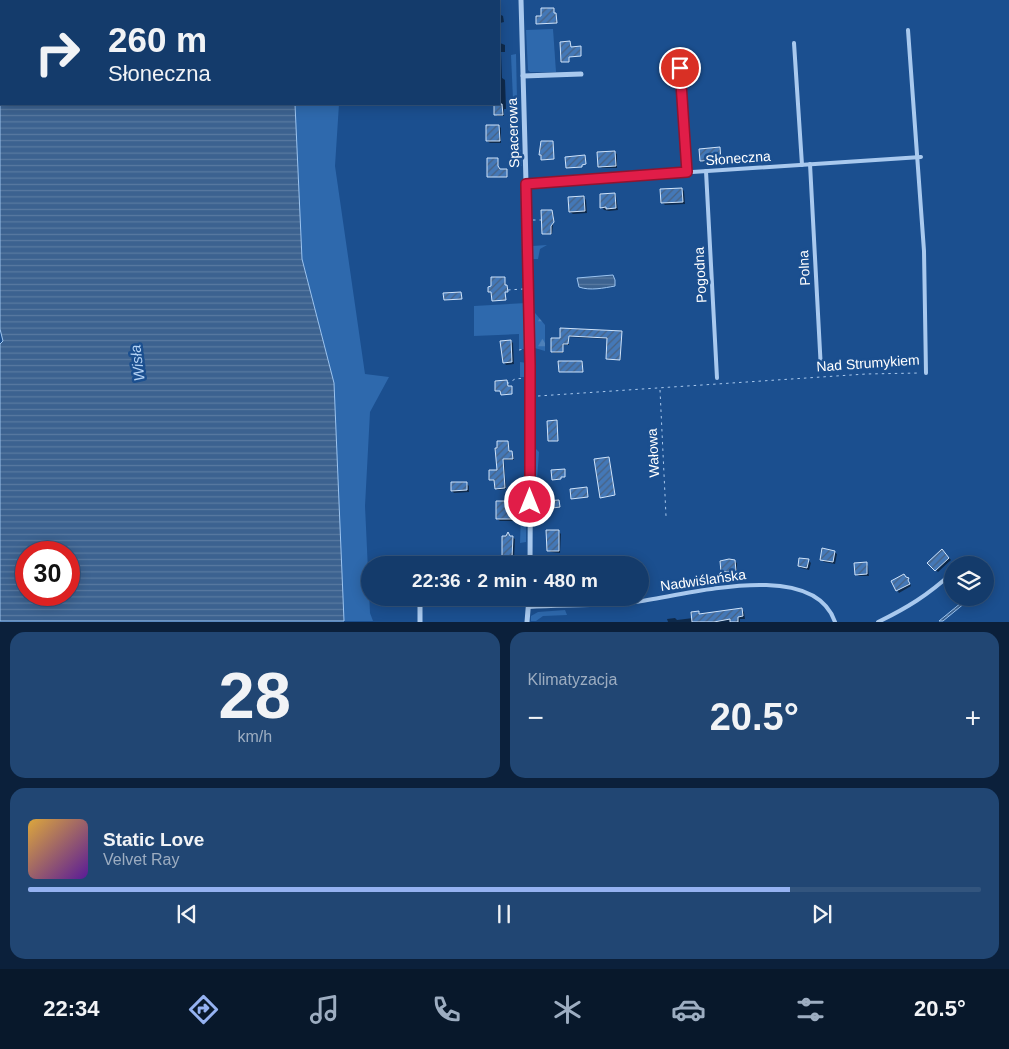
<!DOCTYPE html>
<html lang="pl">
<meta charset="utf-8">
<style>
body{margin:0;font-family:Helvetica,sans-serif;background:#214673;color:#f1f3f6;height:100vh;display:flex;flex-direction:column;font-size:19px;white-space:nowrap}
*{box-sizing:border-box;margin:0}
p{font-size:16px;color:#9dadc1}
.icon{flex:none;width:28px;height:28px;fill:none;stroke:currentColor;stroke-width:2;stroke-linecap:round;stroke-linejoin:round}
.map{position:relative;height:622px;overflow:hidden}
.details{display:flex;flex-direction:column;gap:10px;padding:10px;background:#0b203b;flex:1}
.details>*{flex:none}
.guide{position:absolute;left:0px;top:0px;width:500px;height:105px;box-shadow:0 2px 12px #0003,0 0 0 1px #33557e;background:#143b6b;color:#f1f3f6;overflow:hidden}
.tools{position:absolute;left:944px;top:556px;display:grid;gap:10px}
.tools a{display:grid;place-items:center;width:50px;height:50px;border-radius:50%;background:#143b6b;box-shadow:0 2px 12px #0003,0 0 0 1px #33557e;font-size:25px}
.speed{position:absolute;left:15px;top:541px;display:flex;gap:10px;font-size:25px;font-weight:700;text-align:center}
.speed>*{display:grid;place-content:center;width:65px;height:65px;border-radius:50%;background:#143b6b;box-shadow:0 2px 12px #0003,0 0 0 1px #33557e;line-height:1}
.speed .limit{border:8px solid #d22;background:#fff;color:#111}
.pin{position:absolute;display:grid;place-items:center;width:42px;height:42px;color:#fff;margin:-21px;border:2px solid #fff;border-radius:50%;box-shadow:0 1px 5px #0007}
.me{position:absolute;width:55px;margin:-28px;rotate:0deg;stroke-linejoin:round;filter:drop-shadow(0 0 4px #0008)}
.turn{display:flex;align-items:center;gap:18px;height:105px;padding:0 25px;font-size:22px}
.turn .icon{width:65px;height:65px;stroke-width:2.5}
.turn b{display:block;font-size:35px;line-height:42px}
.big{font-size:38px;font-weight:600;line-height:1.1}
.details .card{flex:1;display:flex;flex-direction:column;justify-content:center;gap:8px;min-width:0;padding:0 18px;border-radius:15px;background:#214673}
.details .dial{align-items:center;gap:0}
.dial b{font-size:65px;line-height:1}
.song{display:flex;align-items:center;gap:15px}
.cover{width:60px;height:60px;border-radius:8px;background:linear-gradient(135deg,hsl(40 70% 55%),hsl(270 70% 35%))}
.played{height:5px;border-radius:2px;background:linear-gradient(90deg,#95b2f1 80%,#33557e 80%)}
.keys{display:flex;justify-content:space-around;direction:ltr}
.heat{display:flex;justify-content:space-between;align-items:center;font-size:28px;direction:ltr}
.details .tiles{flex:1;display:grid;gap:10px;grid-template-columns:1fr 1fr}
.card:last-child{grid-column:span 2}
.trip{position:absolute;left:361px;top:556px;width:288px;height:50px;border-radius:25px;background:#143b6b;box-shadow:0 2px 12px #0003,0 0 0 1px #33557e;font-weight:600;line-height:50px;text-align:center}
.tabs{display:flex;height:80px;justify-content:space-around;align-items:center;background:#08182b;color:#9dadc1}
.tabs .icon{width:35px;height:35px}
.tabs .selected{color:#95b2f1}
.tabs b{font-size:22px;color:#f1f3f6}
.map>svg:first-child{display:block}
.grass{fill:#2e69ad}
.forest{fill:url(#forest-firs)}
.water{fill:url(#water-rules);stroke:#9cc4f0;fill-rule:evenodd}
.shadow{fill:#0007}
.building{fill:url(#building-hatch);stroke:#cfe3fa}
.lines{fill:none;stroke-linecap:round;stroke-linejoin:round}
.path{stroke:#a9c9ee;stroke-width:1;stroke-dasharray:2.5 4;stroke-linecap:butt}
.service{stroke:#a9c9ee;stroke-width:4}
.minor{stroke:#a9c9ee;stroke-width:5}
.route-casing{stroke:#92132f;stroke-width:12}
.route{stroke:#e11d48;stroke-width:9}
.labels{text-anchor:middle;dominant-baseline:central;stroke-width:5;stroke-linejoin:round;paint-order:stroke}
.street-label{font-size:14px;fill:#fff;stroke:#1b4f8f}
.water-label{font-size:15px;font-style:italic;fill:#b5d3f5;stroke:#1b4f8f}
</style>
<div class="map">
<svg width="1009" height="622" viewBox="0 0 1009 622">
<defs>
<pattern id="forest-firs" width="22" height="20" patternUnits="userSpaceOnUse" patternTransform="scale(1.25)"><rect width="22" height="20" fill="#2e69ad"/><path d="M5 1l3.5 6h-7zM16 11l3.5 6h-7z" fill="#4d80b9"/></pattern>
<pattern id="water-rules" width="6" height="5" patternUnits="userSpaceOnUse" patternTransform="scale(1.25)"><rect width="6" height="5" fill="#3c6290"/><path d="M0 2.5h6" fill="none" stroke="#597aa1"/></pattern>
<pattern id="building-hatch" width="6" height="6" patternUnits="userSpaceOnUse" patternTransform="scale(1.25)"><rect width="6" height="6" fill="#4478b7"/><path d="M-1 1l2-2M0 6l6-6M5 7l2-2" fill="none" stroke="#486282"/></pattern>
</defs>
<rect width="100%" height="100%" fill="#1b4f8f"/>
<!-- grass -->
<g class="grass">
<path d="M553,29L556,72H530L528,70L526,30Z"/>
<path d="M516,54L517,99L513,100L511,55Z"/>
<path d="M295,104H339L335,166L365,374L389,377L370,412L365,506L370,613L373,621H344L334,383L302,259Z"/>
<path d="M514,141L520,142L522,166L515,167Z"/>
<path d="M547,245L540,249L538,259H532V246Z"/>
<path d="M526,303L527,349H519V334L474,336V306Z"/>
<path d="M520,362L527,363V377H520Z"/>
<path d="M534,442H536V449L539,452L537,480L539,484L534,482Z"/>
<path d="M521,515L526,516V542L520,543Z"/>
<path d="M565,610L567,615L543,616L536,621H531V616L538,612Z"/>
</g>
<!-- forest -->
<g class="forest">
<path d="M535,313L545,325V351L535,348Z"/>
<path d="M614,558L615,565H532Z"/>
<path d="M534,598H620V600L543,605L534,601Z"/>
</g>
<!-- water -->
<g class="water">
<path d="M0,0H289L290,1H1V104H295L302,259L334,383L344,621H0V344L3,341L0,329ZM69,552V595H26V552Z"/>
<path d="M613,275L615,280V286C604,288 590,291 579,287L577,278Z"/>
<path d="M967,598H971L943,621H939Z"/>
</g>
<!-- shadow -->
<g class="shadow">
<path d="M499,5V14L503,16L504,22L500,23V43L505,45V52H501L502,78L505,80L506,109H504V116H497L496,114L495,104H499Z"/>
<path d="M499,126L501,128V143H490L487,141Z"/>
<path d="M719,148L721,151L722,161L704,163L702,160Z"/>
<path d="M614,152L617,154V168H602L600,166Z"/>
<path d="M682,189L684,191L685,204L665,205L662,202Z"/>
<path d="M614,194L616,196L618,210L609,211L604,210L602,207Z"/>
<path d="M584,197L586,200L587,213L573,214L570,212Z"/>
<path d="M551,211L554,216L552,234H544Z"/>
<path d="M562,329L621,332V360L607,358L608,339L569,337V345H563V353H553L552,352L561,339Z"/>
<path d="M511,341L513,343L514,364L506,365L504,362Z"/>
<path d="M508,442L510,452L513,454L514,460H504L506,489L497,490L495,481L491,480L498,471Z"/>
<path d="M467,484L469,486V492L454,493L452,491Z"/>
<path d="M512,503L514,505L515,521H500L497,519Z"/>
<path d="M559,532L561,534L560,553L551,552L548,550Z"/>
<path d="M508,534L515,539L514,560L506,559L503,557Z"/>
<path d="M942,551L951,560L938,572L929,563Z"/>
<path d="M834,552L837,554L835,564L824,562L822,560Z"/>
<path d="M734,561L737,563V573L724,574L722,572Z"/>
<path d="M809,561L811,563L809,570L801,568L799,566Z"/>
<path d="M866,564L868,566L869,576H859L856,574Z"/>
<path d="M908,579L911,586L899,593L892,582Z"/>
<path d="M741,609L744,612L745,619H740V622H668L667,619L675,618L677,620L693,618L698,612L701,615Z"/>
</g>
<!-- building -->
<g class="building">
<path d="M541,8H554V13H556L557,23L536,24V16H541Z"/>
<path d="M570,41L571,47L581,46V56L569,57V62H561L560,42Z"/>
<path d="M494,104H502L503,115H494Z"/>
<path d="M486,125H499L500,141H486Z"/>
<path d="M541,141H553L554,159L541,160V155H539Z"/>
<path d="M720,147L721,160L700,161L699,149Z"/>
<path d="M615,151L616,166L598,167L597,152Z"/>
<path d="M585,155L586,164L582,165V167L566,168L565,157Z"/>
<path d="M487,158H498V166L500,169H507V177H487Z"/>
<path d="M682,188L683,202L661,203L660,189Z"/>
<path d="M615,193L616,208L606,209V207L600,208V194Z"/>
<path d="M584,196L585,211L569,212L568,197Z"/>
<path d="M541,210H552L554,222L551,226V234H542Z"/>
<path d="M491,277H505V285H507L508,292H505L506,300L492,301L491,292H488V287L491,286Z"/>
<path d="M461,292L462,299L444,300L443,293Z"/>
<path d="M560,328L622,331L620,360L606,359L607,338L569,336L568,344H563V352H551V338H560Z"/>
<path d="M511,340L512,362L503,363L500,341Z"/>
<path d="M558,361H582L583,372H559Z"/>
<path d="M507,380L508,386H512V394L501,395L500,391H495V381Z"/>
<path d="M557,420L558,441H548L547,421Z"/>
<path d="M497,441H508L509,451H512L513,459H503L505,488L495,489L494,480H489V470H497L495,448H497Z"/>
<path d="M609,457L615,495L600,498L594,459Z"/>
<path d="M565,469V477H561V479L552,480L551,470Z"/>
<path d="M451,482H467V490L451,491Z"/>
<path d="M587,487L588,497L571,499L570,489Z"/>
<path d="M559,500L560,507L545,509L544,501Z"/>
<path d="M496,501H512L514,519H496Z"/>
<path d="M546,530H559V551H547Z"/>
<path d="M508,532L510,536H513L512,558H502V536H506Z"/>
<path d="M822,548L835,551L833,562L820,560Z"/>
<path d="M942,549L949,558L935,571L927,563Z"/>
<path d="M799,558L809,559L807,568L798,566Z"/>
<path d="M729,559L735,560L736,571L721,572L720,561Z"/>
<path d="M867,562V574L855,575L854,563Z"/>
<path d="M904,574L906,577L909,578L908,580L910,584L896,591L891,581Z"/>
<path d="M742,608L743,616L738,617V622H730V619L714,622H692L691,612L699,611V614Z"/>
</g>
<g class="lines">
<!-- path -->
<g class="path">
<path d="M512,101H518"/>
<path d="M533,220H541"/>
<path d="M508,290L523,289"/>
<path d="M519,350L524,349"/>
<path d="M507,384L515,379L525,378"/>
<path d="M660,390L666,516"/>
<path d="M538,396L866,374L920,373"/>
</g>
<!-- service -->
<g class="service">
<path d="M908,30L924,251L926,373"/>
<path d="M794,43L802,165"/>
<path d="M679,50L687,172"/>
<path d="M810,164L821,370"/>
<path d="M706,171L717,378"/>
<path d="M526,183L921,157"/>
<path d="M529,607C564,605 600,606 635,602C684,596 813,557 835,622"/>
<path d="M878,622C907,608 928,595 952,573"/>
</g>
<!-- minor -->
<g class="minor">
<path d="M521,0L531,365L530,565"/>
<path d="M523,76L581,74"/>
<path d="M420,622V598"/>
<path d="M527,622L529,598"/>
</g>
</g>
<g class="lines">
<!-- route casing -->
<g class="route-casing">
<path id="route" d="M530,502V365L526,184L687,172L680,68"/>
</g>
<!-- route -->
<use href="#route" class="route"/>
</g>
<g class="labels">
<!-- street labels -->
<g class="street-label">
<text transform="translate(513 133) rotate(-92)">Spacerowa</text>
<text transform="translate(738 158) rotate(-4)">Słoneczna</text>
<text transform="translate(804 268) rotate(-93)">Polna</text>
<text transform="translate(700 275) rotate(-93)">Pogodna</text>
<text transform="translate(868 363) rotate(-4)">Nad Strumykiem</text>
<text transform="translate(653 453) rotate(-93)">Wałowa</text>
<text transform="translate(703 580) rotate(-8)">Nadwiślańska</text>
</g>
<!-- water labels -->
<g class="water-label">
<text transform="translate(137 363) rotate(-97)">Wisła</text>
</g>
</g>
</svg>
<div class="tools">
<a><svg class="icon" aria-label="layers" viewBox="0 0 24 24"><path d="M12 4l9 5-9 5-9-5zM3 14l9 5 9-5"/></svg></a>
</div>
<div class="speed"><div class="limit">30</div></div>
<div class="pin" style="left:680px;top:68px;background:#d93025"><svg class="icon" aria-label="arrive" viewBox="0 0 24 24"><path d="M6 21V4h12l-3 4 3 4H6"/></svg></div>
<svg class="me" style="left:530px;top:502px" viewBox="-20 -20 40 40"><circle r="17" fill="#e11d48" stroke="#fff" stroke-width="3"/><path d="M0-11L8 9 0 5-8 9z" fill="#fff"/></svg>
<div class="trip">22:36 · 2 min · 480 m</div>
<div class="guide">
<div class="turn"><svg class="icon" aria-label="right" viewBox="0 0 24 24"><path d="M7 20v-9h11M14 6l5 5-5 5"/></svg><div><b>260 m</b>Słoneczna</div></div>
</div>
</div>
<section class="details">
<div class="tiles">
<div class="card dial"><b>28</b><p>km/h</p></div>
<div class="card"><p>Klimatyzacja</p>
<div class="heat"><a>−</a><b class="big">20.5°</b><a>+</a></div>
</div>
<div class="card">
<div class="song"><i class="cover"></i><div><b>Static Love</b><p>Velvet Ray</p></div></div>
<div class="played"></div>
<div class="keys"><svg class="icon" aria-label="previous" viewBox="0 0 24 24"><path d="M18 5L8 12l10 7zM5 5v14"/></svg><svg class="icon" aria-label="pause" viewBox="0 0 24 24"><path d="M8 5v14M16 5v14"/></svg><svg class="icon" aria-label="next" viewBox="0 0 24 24"><path d="M6 5l10 7-10 7zM19 5v14"/></svg></div>
</div>
</div>
</section>
<nav class="tabs">
<b>22:34</b>
<svg class="icon selected" aria-label="directions" viewBox="0 0 24 24"><path d="M12 3l9 9-9 9-9-9zM9 14v-3h6M13 9l2 2-2 2"/></svg>
<svg class="icon" aria-label="music" viewBox="0 0 24 24"><path d="M9 18V5l10-2v13"/><circle cx="6" cy="18" r="3"/><circle cx="16" cy="16" r="3"/></svg>
<svg class="icon" aria-label="phone" viewBox="0 0 24 24"><path d="M5 4h4l2 5-3 2q2 4 5 5l2-3 5 2v4C11 20 4 13 5 4z"/></svg>
<svg class="icon" aria-label="climate" viewBox="0 0 24 24"><path d="M12 3v18M4 7l16 10M4 17L20 7"/></svg>
<svg class="icon" aria-label="car" viewBox="0 0 24 24"><path d="M5 17H2v-5l4-1 3-4h7l3 4 3 1v5h-3M9 17h6M6 11h13"/><circle cx="7" cy="17" r="2"/><circle cx="17" cy="17" r="2"/></svg>
<svg class="icon" aria-label="filters" viewBox="0 0 24 24"><path d="M4 7h16M4 17h16"/><circle cx="9" cy="7" r="2"/><circle cx="15" cy="17" r="2"/></svg>
<b>20.5°</b>
</nav>
